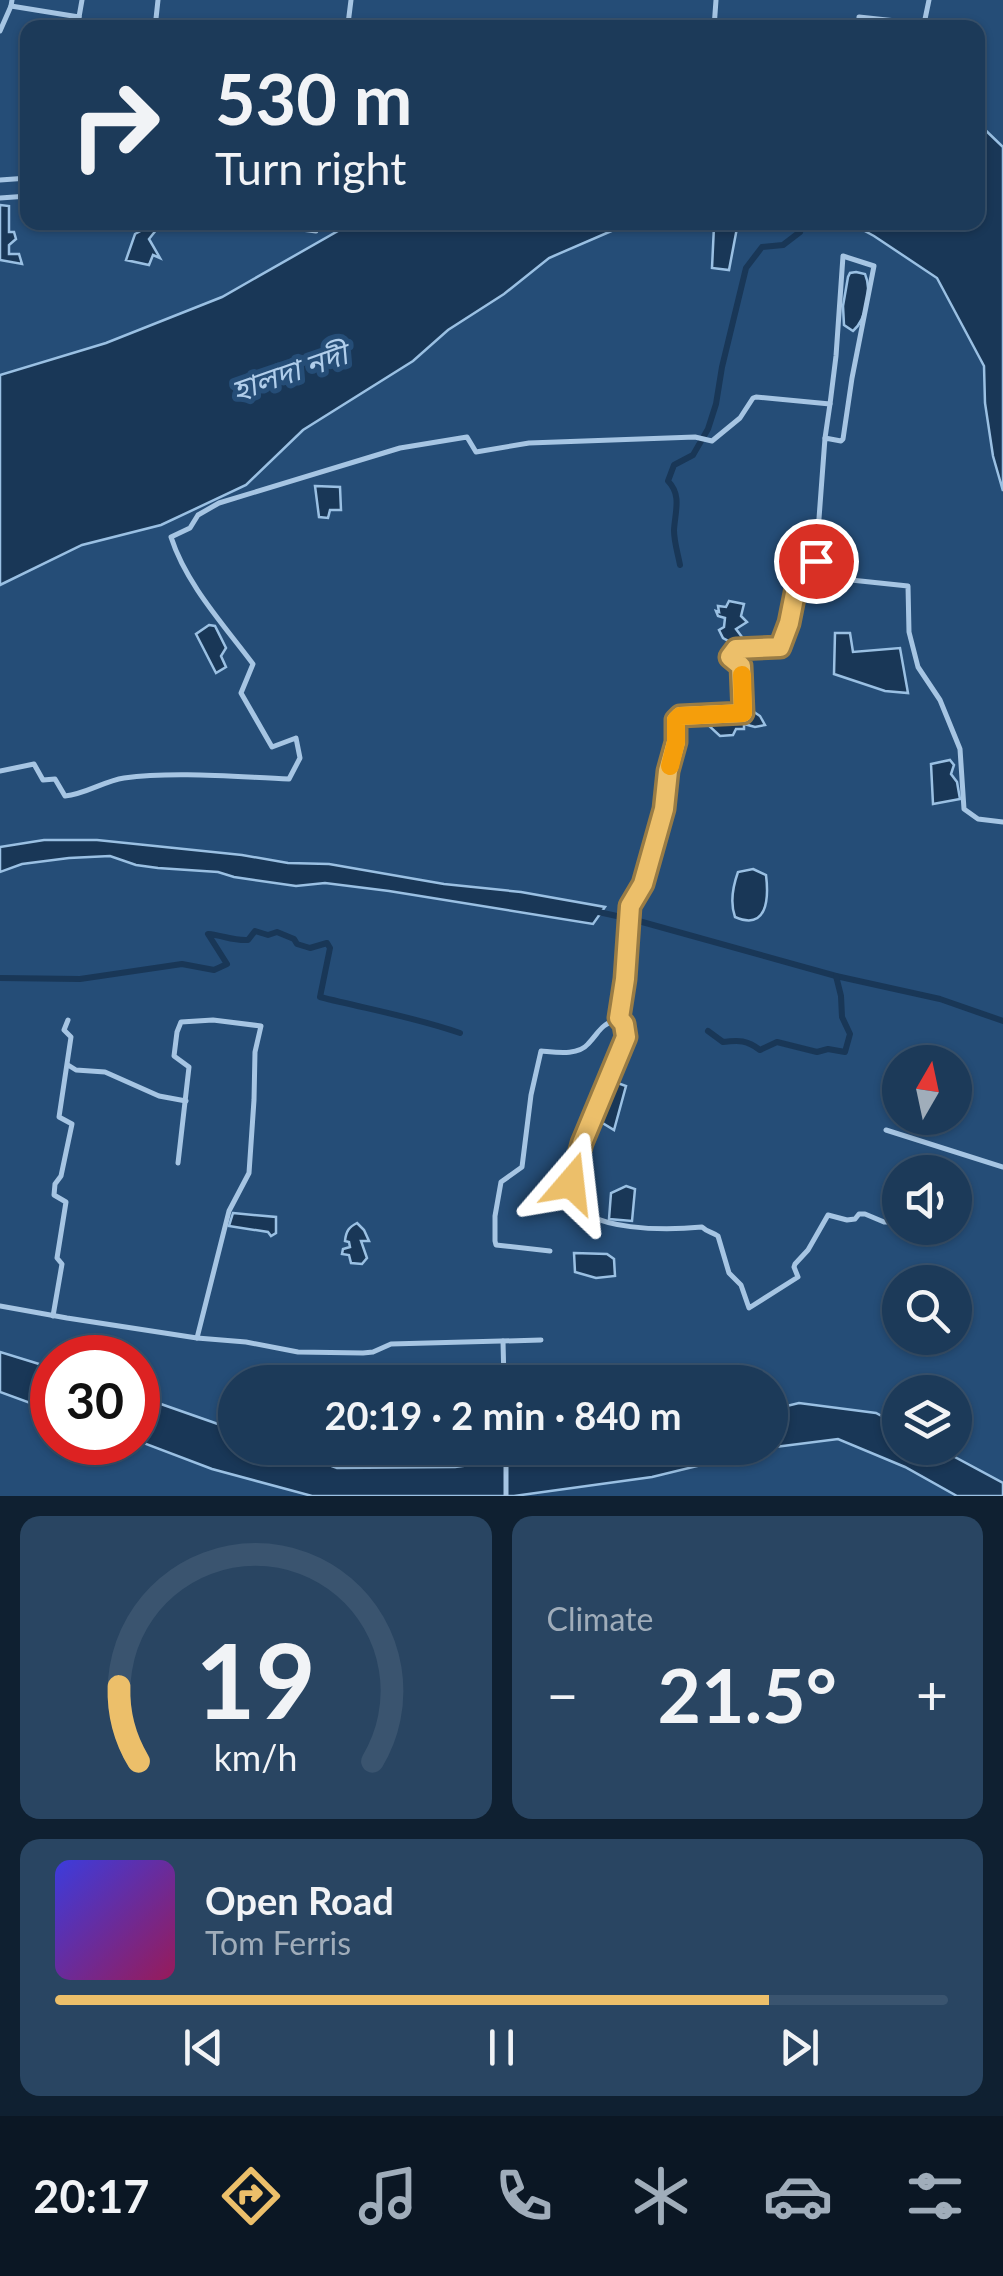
<!DOCTYPE html>
<meta charset="utf-8">
<style>
body{margin:0;font-family:Lato,"Noto Sans Bengali",sans-serif;background:#294562;color:#f1f3f6;height:100vh;display:flex;flex-direction:column;font-size:38px;white-space:nowrap}
*{box-sizing:border-box;margin:0}
p{font-size:32px;color:#a0adba}
.icon{flex:none;width:55px;height:55px;fill:none;stroke:currentColor;stroke-width:2;stroke-linecap:round;stroke-linejoin:round}
.map{position:relative;height:1496px;overflow:hidden}
.drawer{display:flex;flex-direction:column;gap:20px;padding:20px;background:#0f2031;flex:1}
.drawer>*{flex:none}
.hud{position:absolute;left:20px;top:20px;width:965px;height:210px;border-radius:20px;box-shadow:0 2px 8px #0004,0 0 0 2px #3a546f;background:#1c3a59;color:#f1f3f6;overflow:hidden}
.needle{width:65px;rotate:9deg}
.tools{position:absolute;left:882px;top:1045px;display:grid;gap:20px}
.tools a{display:grid;place-items:center;width:90px;height:90px;border-radius:50%;background:#1c3a59;box-shadow:0 2px 8px #0004,0 0 0 2px #3a546f;font-size:50px}
.speed{position:absolute;left:30px;top:1335px;display:flex;gap:20px;font-size:50px;font-weight:700;text-align:center}
.speed>*{display:grid;place-content:center;width:130px;height:130px;border-radius:50%;background:#1c3a59;box-shadow:0 2px 8px #0004,0 0 0 2px #3a546f;line-height:1}
.speed .limit{border:15px solid #d22;background:#fff;color:#111}
.pin{position:absolute;display:grid;place-items:center;width:85px;height:85px;color:#fff;margin:-42px;border:5px solid #fff;border-radius:50%;box-shadow:0 2px 10px #0007}
.me{position:absolute;width:110px;margin:-55px;rotate:17deg;stroke-linejoin:round;filter:drop-shadow(0 0 8px #0008)}
.turn{display:flex;align-items:center;gap:35px;height:210px;padding:0 30px;font-size:45px}
.turn .icon{width:130px;height:130px;stroke-width:2.5}
.turn b{display:block;font-size:70px;line-height:85px}
.big{font-size:75px;font-weight:700;line-height:1.1}
.drawer .card{flex:1;display:flex;flex-direction:column;justify-content:center;gap:15px;min-width:0;padding:0 35px;border-radius:20px;background:#294562}
.drawer .dial{align-items:center;gap:0}
.dial svg{height:260px;overflow:visible;fill:none;stroke:#3a546f;stroke-width:7;stroke-linecap:round;text-anchor:middle}
.dial text{fill:#f1f3f6;stroke:none}
.song{display:flex;align-items:center;gap:30px}
.cover{width:120px;height:120px;border-radius:15px;background:linear-gradient(135deg,hsl(240 70% 55%),hsl(330 70% 35%))}
.played{height:10px;border-radius:5px;background:linear-gradient(90deg,#ecbf6a 80%,#3a546f 80%)}
.keys{display:flex;justify-content:space-around;direction:ltr}
.heat{display:flex;justify-content:space-between;align-items:center;font-size:55px;direction:ltr}
.drawer .tiles{flex:1;display:grid;gap:20px;grid-template-columns:1fr 1fr}
.card:last-child{grid-column:span 2}
.trip{position:absolute;left:218px;top:1365px;width:570px;height:100px;border-radius:50px;background:#1c3a59;box-shadow:0 2px 8px #0004,0 0 0 2px #3a546f;font-weight:700;line-height:100px;text-align:center}
.dock{display:flex;height:160px;justify-content:space-around;align-items:center;background:#0b1724;color:#a0adba}
.dock .icon{width:70px;height:70px}
.dock .on{color:#ecbf6a}
.dock b{font-size:45px;color:#f1f3f6}
.map>svg:first-child{display:block}
.water{fill:#193757;stroke:#9ac0e3;stroke-width:2.5}
.lines{fill:none;stroke-linecap:round;stroke-linejoin:round}
.canal{stroke:#193757;stroke-width:6}
.street{stroke:#a6c5e3;stroke-width:5}
.route-casing{stroke:#997c45;stroke-width:25}
.route{stroke:#ecbf6a;stroke-width:18}
.slow{stroke:#f59e0b;stroke-width:18}
.labels{text-anchor:middle;dominant-baseline:central;stroke-width:10;stroke-linejoin:round;paint-order:stroke}
.water-label{font-size:30px;font-style:italic;fill:#b1ceeb;stroke:#254d77}
</style>
<div class="map">
<svg width="1003" height="1496" viewBox="0 0 1003 1496">
<rect width="100%" height="100%" fill="#254d77"/>
<!-- water -->
<g class="water">
<path d="M978,123L1003,147V491L993,456L985,403L984,366L937,278L874,236L850,223L978,222Z"/>
<path d="M0,205L9,206V232H14L16,239L9,245V254H19L22,264L0,260Z"/>
<path d="M155,223L161,224L149,239L160,258L153,255L149,265L126,260L135,234Z"/>
<path d="M352,223H630L549,258L504,294L448,330L413,361L303,430L246,485L161,525L82,545L0,585V375L106,343L222,297Z"/>
<path d="M714,226L737,228L729,270L712,268Z"/>
<path d="M856,272L865,274C872,290 866,320 853,331L844,325L843,306L848,277L850,273Z"/>
<path d="M315,486L340,487L341,510H330L328,518L319,517Z"/>
<path d="M790,533L813,537L811,567L793,576L780,573Z"/>
<path d="M729,601L744,604L741,616L747,622L736,629L742,637L734,644L723,638L719,630L724,627L725,618L718,616L716,611L719,612L718,606L726,607Z"/>
<path d="M209,625L215,626L226,648L221,656L226,667L216,673L196,634Z"/>
<path d="M835,633H850L853,652L900,648L908,693L885,691L834,674Z"/>
<path d="M751,710L760,716L765,725L755,727L744,724V729H736L733,735L720,736L707,724L713,717L742,715L746,717V712Z"/>
<path d="M950,760L954,765L951,774L957,782L960,799L933,804L931,764Z"/>
<path d="M44,840H97L242,855L288,863L329,864L444,884L521,892L605,907L593,924L389,891L325,883L296,886L234,877L218,872L158,868L136,865L110,856L69,858L22,864L0,872V847Z"/>
<path d="M753,869L766,875C769,899 767,931 735,917C730,903 733,886 738,872Z"/>
<path d="M612,1081L626,1086L614,1130L596,1119Z"/>
<path d="M626,1186L635,1189L632,1221L609,1219L611,1193Z"/>
<path d="M233,1213L276,1217V1233L271,1236L268,1232L229,1226Z"/>
<path d="M357,1223L364,1230L369,1241H361L367,1258L362,1264L351,1263L349,1255L342,1254L343,1249L350,1247L349,1242L345,1241C346,1231 349,1227 357,1223Z"/>
<path d="M574,1253L607,1254L614,1259L615,1276L596,1278L575,1272Z"/>
<path d="M0,1352L52,1368V1411L0,1392Z"/>
<path d="M138,1396L235,1430V1448H282L337,1468L455,1467L598,1448H770V1410L799,1403L876,1413L900,1426V1448H938L1003,1483V1496H957L905,1467L838,1439L775,1447L652,1477L514,1496H312L212,1469L138,1441Z"/>
</g>
<g class="lines">
<!-- canal -->
<g class="canal">
<path d="M680,565C678,554 674,542 674,530C675,512 682,495 668,481L674,465L693,455L708,429L716,404L722,367L746,268L762,247L783,245L800,232"/>
<path d="M594,911L635,920L836,976L940,999L1003,1021"/>
<path d="M0,978L80,979L182,964L214,970L227,964L208,934C222,935 233,941 248,940L255,931L268,935L277,932L294,939L297,944L310,948L327,943L330,948L320,997C367,1009 414,1017 460,1033"/>
<path d="M708,1031L723,1042C739,1040 747,1040 760,1050L777,1042L817,1052L828,1049L845,1052L850,1034L842,1017L841,996L836,976"/>
</g>
<!-- street -->
<g class="street">
<path d="M11,6L79,17L82,0"/>
<path d="M348,24L351,0"/>
<path d="M348,26L368,28"/>
<path d="M74,28L79,17"/>
<path d="M155,28L158,0"/>
<path d="M714,28L716,0"/>
<path d="M859,28V17L924,24L929,0"/>
<path d="M0,31L11,6L12,0"/>
<path d="M0,180L28,178"/>
<path d="M0,198L28,196"/>
<path d="M250,222L316,231"/>
<path d="M825,438L830,404"/>
<path d="M817,562L846,568L851,580L908,586L909,632L918,667L940,700L960,749L964,809L978,819L1003,822"/>
<path d="M0,771L34,764L43,780L55,779L65,796C86,794 104,781 124,778C175,771 237,777 289,779L300,758L296,738L272,747L241,693L253,664C224,625 186,584 171,537L190,528L198,515L219,503L400,448L467,437L476,452L529,443L695,437L712,441L740,418L753,398L756,397L830,404L836,356L843,256L874,266L852,378L843,439L841,441L825,438L815,572L798,578L789,623L780,647L736,649L730,657L741,666L743,713L680,716L676,720V742L668,771L664,809L643,884L630,906L625,979L619,1018C598,1027 602,1029 588,1044C578,1056 555,1052 541,1051L531,1095L522,1167L501,1182L495,1216V1241L496,1245L550,1251"/>
<path d="M619,1018L624,1024L625,1037C613,1070 564,1168 573,1197C584,1233 672,1230 702,1227C707,1232 712,1232 718,1236L729,1273L741,1285L749,1308L798,1277L794,1267L795,1264L808,1250L828,1215L847,1220L855,1219L859,1214H865L884,1222H900"/>
<path d="M68,1065L76,1070L105,1072L159,1096L186,1101"/>
<path d="M886,1130L1003,1167"/>
<path d="M178,1163L189,1067L174,1056L177,1032L181,1022L213,1020L261,1026L255,1052L254,1100L249,1173L229,1211L197,1338"/>
<path d="M913,1228L921,1230L931,1239"/>
<path d="M0,1306L67,1318L197,1338L246,1342L298,1352L363,1353L373,1352L391,1344L541,1340"/>
<path d="M53,1316L62,1264L57,1258L66,1202L54,1195L55,1184L61,1176L72,1124L59,1117L71,1037L64,1030L68,1020"/>
<path d="M503,1341L504,1382"/>
<path d="M506,1448V1496"/>
</g>
</g>
<g class="lines">
<!-- route casing -->
<g class="route-casing">
<path id="route" d="M571,1183L582,1143L626,1037L624,1024L619,1018L625,979L630,906L643,884L664,809L668,771L676,742V720L680,716L743,713L741,666L730,657L736,649L780,647L789,623L798,578L815,572L816,561"/>
</g>
<!-- route -->
<use href="#route" class="route"/>
<!-- slow -->
<path class="slow" d="M670,766L676,742V720L680,716L743,713L742,675"/>
</g>
<g class="labels">
<!-- water labels -->
<g class="water-label">
<text transform="translate(289 371) rotate(-19)">হালদা নদী</text>
</g>
</g>
</svg>
<div class="tools">
<a><svg class="needle" viewBox="-14 -14 28 28"><path d="M0-13l5 13h-10z" fill="#e53935"/><path d="M0 13l5-13h-10z" fill="#a0adba"/></svg></a>
<a><svg class="icon" aria-label="sound" viewBox="0 0 24 24"><path d="M4 9h4l5-4v14l-5-4H4zM17 9q2 3 0 6"/></svg></a>
<a><svg class="icon" aria-label="search" viewBox="0 0 24 24"><circle cx="10" cy="10" r="6"/><path d="M15 15l6 6"/></svg></a>
<a><svg class="icon" aria-label="layers" viewBox="0 0 24 24"><path d="M12 4l9 5-9 5-9-5zM3 14l9 5 9-5"/></svg></a>
</div>
<div class="speed"><div class="limit">30</div></div>
<div class="pin" style="left:816px;top:561px;background:#d93025"><svg class="icon" aria-label="arrive" viewBox="0 0 24 24"><path d="M6 21V4h12l-3 4 3 4H6"/></svg></div>
<svg class="me" style="left:571px;top:1183px" viewBox="-20 -20 40 40"><path d="M0-17L14 15 0 8-14 15z" fill="#ecbf6a" stroke="#fff" stroke-width="4"/></svg>
<div class="trip">20:19 · 2 min · 840 m</div>
<div class="hud">
<div class="turn"><svg class="icon" aria-label="right" viewBox="0 0 24 24"><path d="M7 20v-9h11M14 6l5 5-5 5"/></svg><div><b>530 m</b>Turn right</div></div>
</div>
</div>
<section class="drawer">
<div class="tiles">
<div class="card dial"><svg viewBox="0 0 100 80">
<path d="M14 69A42 42 0 1 1 86 69"/>
<path d="M14 69A42 42 0 0 1 8 46" stroke="#ecbf6a"/>
<text x="50" y="56" font-size="32" font-weight="700">19</text>
<text x="50" y="72" font-size="11">km/h</text>
</svg></div>
<div class="card"><p>Climate</p>
<div class="heat"><a>−</a><b class="big">21.5°</b><a>+</a></div>
</div>
<div class="card">
<div class="song"><i class="cover"></i><div><b>Open Road</b><p>Tom Ferris</p></div></div>
<div class="played"></div>
<div class="keys"><svg class="icon" aria-label="previous" viewBox="0 0 24 24"><path d="M18 5L8 12l10 7zM5 5v14"/></svg><svg class="icon" aria-label="pause" viewBox="0 0 24 24"><path d="M8 5v14M16 5v14"/></svg><svg class="icon" aria-label="next" viewBox="0 0 24 24"><path d="M6 5l10 7-10 7zM19 5v14"/></svg></div>
</div>
</div>
</section>
<nav class="dock">
<b>20:17</b>
<svg class="icon on" aria-label="directions" viewBox="0 0 24 24"><path d="M12 3l9 9-9 9-9-9zM9 14v-3h6M13 9l2 2-2 2"/></svg>
<svg class="icon" aria-label="music" viewBox="0 0 24 24"><path d="M9 18V5l10-2v13"/><circle cx="6" cy="18" r="3"/><circle cx="16" cy="16" r="3"/></svg>
<svg class="icon" aria-label="phone" viewBox="0 0 24 24"><path d="M5 4h4l2 5-3 2q2 4 5 5l2-3 5 2v4C11 20 4 13 5 4z"/></svg>
<svg class="icon" aria-label="climate" viewBox="0 0 24 24"><path d="M12 3v18M4 7l16 10M4 17L20 7"/></svg>
<svg class="icon" aria-label="car" viewBox="0 0 24 24"><path d="M5 17H2v-5l4-1 3-4h7l3 4 3 1v5h-3M9 17h6M6 11h13"/><circle cx="7" cy="17" r="2"/><circle cx="17" cy="17" r="2"/></svg>
<svg class="icon" aria-label="filters" viewBox="0 0 24 24"><path d="M4 7h16M4 17h16"/><circle cx="9" cy="7" r="2"/><circle cx="15" cy="17" r="2"/></svg>
</nav>
